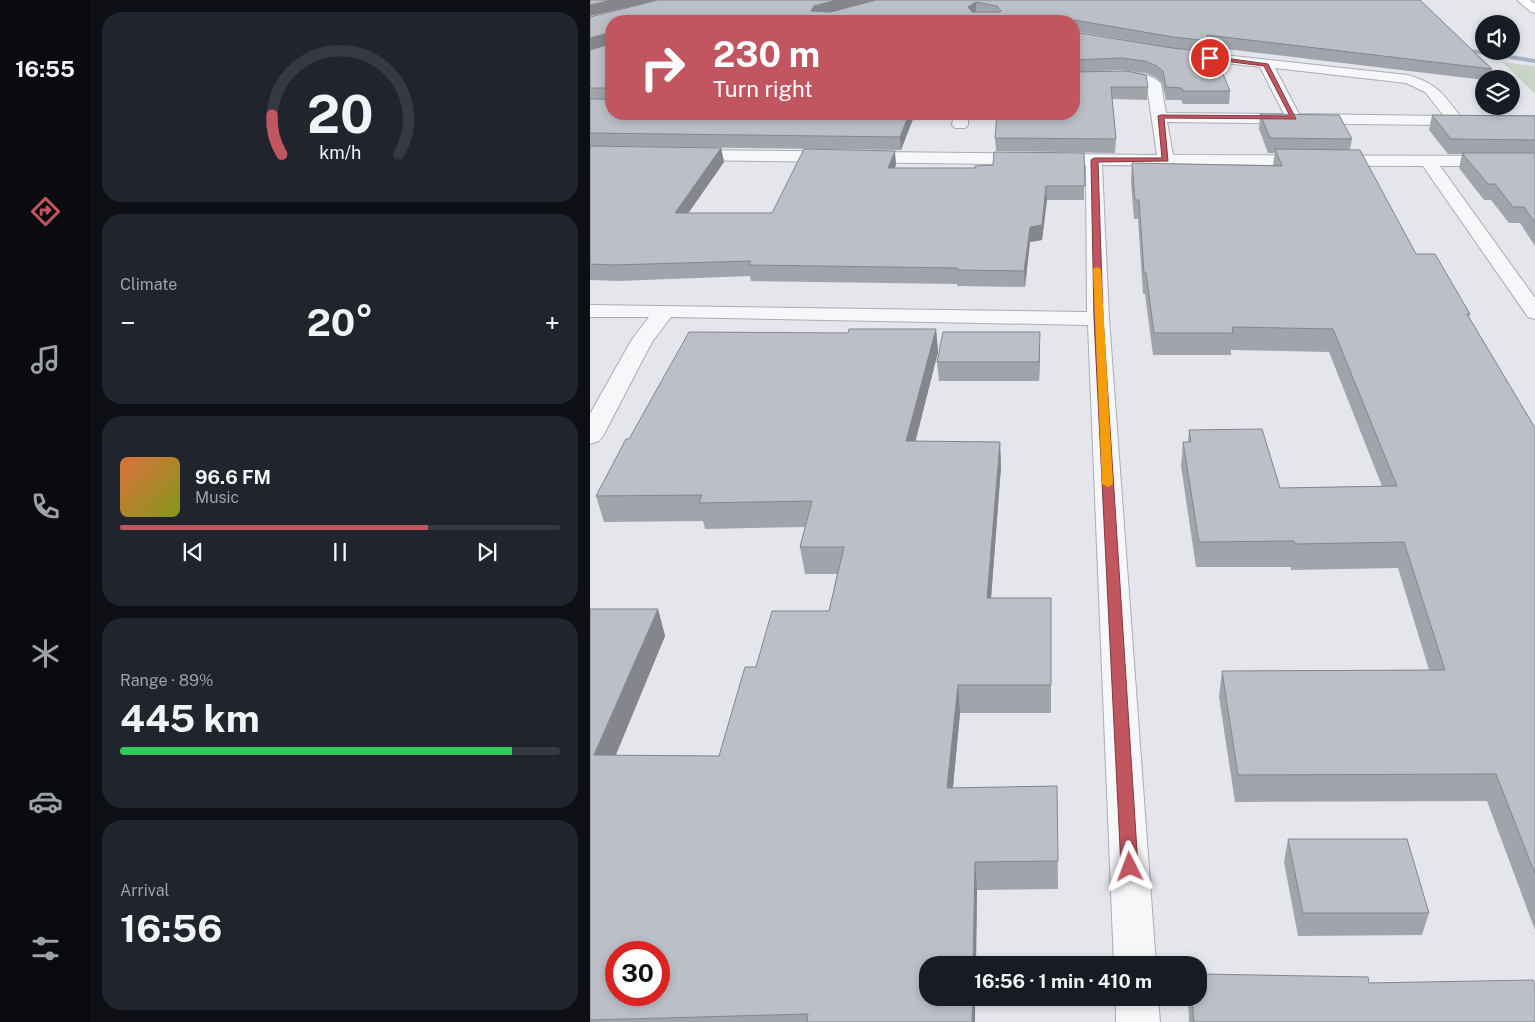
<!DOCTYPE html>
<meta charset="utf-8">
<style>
body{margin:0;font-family:"Public Sans",sans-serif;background:#20242c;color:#f1f3f6;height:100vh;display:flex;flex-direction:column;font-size:19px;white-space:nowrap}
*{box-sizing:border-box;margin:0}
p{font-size:16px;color:#9ea1a6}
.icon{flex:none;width:28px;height:28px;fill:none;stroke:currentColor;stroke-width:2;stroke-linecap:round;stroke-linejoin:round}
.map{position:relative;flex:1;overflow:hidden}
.panel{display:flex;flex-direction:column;gap:12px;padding:12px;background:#0d0f14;width:500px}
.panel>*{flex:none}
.banner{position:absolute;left:15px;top:15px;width:475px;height:105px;border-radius:20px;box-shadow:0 2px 8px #0003;background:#c25660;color:#fff;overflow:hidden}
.buttons{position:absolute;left:885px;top:15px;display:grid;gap:10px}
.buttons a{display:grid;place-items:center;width:45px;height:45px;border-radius:50%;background:#171b24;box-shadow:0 2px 8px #0003;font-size:25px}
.speed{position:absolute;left:15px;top:941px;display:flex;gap:10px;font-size:25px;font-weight:700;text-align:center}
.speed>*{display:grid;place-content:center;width:65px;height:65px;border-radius:50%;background:#171b24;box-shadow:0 2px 8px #0003;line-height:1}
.speed .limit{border:8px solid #d22;background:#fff;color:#111}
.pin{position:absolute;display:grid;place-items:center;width:42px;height:42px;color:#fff;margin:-21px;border:2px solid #fff;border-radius:50%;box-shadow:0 1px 5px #0007}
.me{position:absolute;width:55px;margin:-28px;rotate:357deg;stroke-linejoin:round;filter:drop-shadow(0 0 4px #0008)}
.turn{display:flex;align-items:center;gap:18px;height:105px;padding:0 25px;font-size:22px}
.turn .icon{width:65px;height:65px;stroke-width:2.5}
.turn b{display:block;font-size:35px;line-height:42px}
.big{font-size:38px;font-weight:700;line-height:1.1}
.panel .card{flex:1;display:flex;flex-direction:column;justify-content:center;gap:8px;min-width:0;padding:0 18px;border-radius:20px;background:#20242c}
.panel .dial{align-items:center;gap:0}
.dial svg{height:130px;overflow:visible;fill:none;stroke:#363941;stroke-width:7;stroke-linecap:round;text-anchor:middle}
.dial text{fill:#f1f3f6;stroke:none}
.song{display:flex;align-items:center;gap:15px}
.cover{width:60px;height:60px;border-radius:8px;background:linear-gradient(135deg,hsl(20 70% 55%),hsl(70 70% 35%))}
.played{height:5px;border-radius:2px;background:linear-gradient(90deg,#c25660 70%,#363941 70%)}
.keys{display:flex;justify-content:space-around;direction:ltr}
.heat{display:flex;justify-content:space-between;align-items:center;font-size:28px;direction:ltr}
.charge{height:8px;border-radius:4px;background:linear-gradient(90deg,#34c759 89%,#363941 0)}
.trip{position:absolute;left:329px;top:956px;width:288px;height:50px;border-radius:20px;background:#171b24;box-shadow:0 2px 8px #0003;font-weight:700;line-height:50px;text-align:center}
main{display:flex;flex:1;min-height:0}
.tab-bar{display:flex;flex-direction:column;width:90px;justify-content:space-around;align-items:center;background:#090b0e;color:#9ea1a6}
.tab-bar .icon{width:35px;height:35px}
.tab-bar .selected{color:#c25660}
.tab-bar b{font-size:22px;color:#f1f3f6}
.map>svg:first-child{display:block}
.green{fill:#c9d4c6}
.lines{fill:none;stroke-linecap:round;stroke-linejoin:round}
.stream{fill:#a3b2c7;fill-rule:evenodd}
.street-casing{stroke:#a9adb5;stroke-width:2}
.secondary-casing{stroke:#a9adb5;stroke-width:2}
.street{fill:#f6f7f9;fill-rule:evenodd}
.secondary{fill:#fff;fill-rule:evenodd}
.wall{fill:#a2a4ab}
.shaded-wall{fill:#84868b}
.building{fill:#bcbfc7;stroke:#84868b;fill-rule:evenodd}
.route{fill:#c25660;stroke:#7e383e}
.slow{fill:#f59e0b}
</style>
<main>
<nav class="tab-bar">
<b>16:55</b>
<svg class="icon selected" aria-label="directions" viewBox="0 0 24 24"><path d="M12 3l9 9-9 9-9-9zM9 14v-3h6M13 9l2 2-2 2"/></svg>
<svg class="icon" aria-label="music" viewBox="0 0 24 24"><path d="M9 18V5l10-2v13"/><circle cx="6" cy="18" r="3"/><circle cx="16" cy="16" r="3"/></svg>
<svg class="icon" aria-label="phone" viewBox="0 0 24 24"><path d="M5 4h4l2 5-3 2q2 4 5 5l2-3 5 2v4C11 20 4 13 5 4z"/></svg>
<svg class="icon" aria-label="climate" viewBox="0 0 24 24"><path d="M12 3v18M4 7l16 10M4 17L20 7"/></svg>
<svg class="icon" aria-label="car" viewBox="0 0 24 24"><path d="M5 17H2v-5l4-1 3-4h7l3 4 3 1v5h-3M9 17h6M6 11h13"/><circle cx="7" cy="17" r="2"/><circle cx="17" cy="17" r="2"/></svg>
<svg class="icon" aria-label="filters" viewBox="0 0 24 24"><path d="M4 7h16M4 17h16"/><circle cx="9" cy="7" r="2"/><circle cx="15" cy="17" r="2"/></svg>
</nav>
<section class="panel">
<div class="card dial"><svg viewBox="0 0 100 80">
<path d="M14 69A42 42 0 1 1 86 69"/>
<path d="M14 69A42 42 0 0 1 8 45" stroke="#c25660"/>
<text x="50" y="56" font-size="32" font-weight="700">20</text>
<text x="50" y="72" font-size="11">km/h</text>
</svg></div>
<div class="card"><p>Climate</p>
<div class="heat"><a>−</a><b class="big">20°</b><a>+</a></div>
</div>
<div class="card">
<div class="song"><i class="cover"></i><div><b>96.6 FM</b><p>Music</p></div></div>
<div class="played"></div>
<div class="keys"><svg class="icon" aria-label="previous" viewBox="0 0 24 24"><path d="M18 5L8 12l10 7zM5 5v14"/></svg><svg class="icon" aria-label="pause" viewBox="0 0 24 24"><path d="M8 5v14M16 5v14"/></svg><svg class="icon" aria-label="next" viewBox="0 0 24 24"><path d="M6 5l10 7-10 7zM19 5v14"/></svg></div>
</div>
<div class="card"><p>Range · 89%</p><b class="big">445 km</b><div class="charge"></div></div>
<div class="card"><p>Arrival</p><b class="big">16:56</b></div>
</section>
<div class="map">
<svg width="945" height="1022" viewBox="0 0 945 1022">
<rect width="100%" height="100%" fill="#e4e6eb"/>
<!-- green -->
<path class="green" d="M912,62L945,66V94Z"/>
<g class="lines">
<!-- stream -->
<path class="stream" d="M867,47L945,59V63L865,50Z"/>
<!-- street casing -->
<g class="street-casing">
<g id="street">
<path d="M589,50L817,75C845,82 853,93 870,116H945V126L577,122L583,155L945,156V166H850L945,298V319L938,317L833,166L512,165L519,319L566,965H524L498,325L81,317L62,342L13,436L9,441L0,444V414L41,341L59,317H0V305L497,312L496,165L94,160L88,158L86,155L88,152L94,150L567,155L557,86L536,81L484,82V74C505,73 557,66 571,84L576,113L694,114L670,67L584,57L583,54ZM685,68L816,83L835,92L854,116L709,114Z"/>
<path d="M364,114H378V125L375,128H365L362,125Z"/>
<path d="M526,998H568L570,1022H526Z"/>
</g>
</g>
<!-- secondary casing -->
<g class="secondary-casing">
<path id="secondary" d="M927,0H940L945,4V13L941,12Z"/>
</g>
<!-- street -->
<use href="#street" class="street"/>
<!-- secondary -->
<use href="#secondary" class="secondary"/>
</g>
<!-- wall -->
<g class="wall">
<path d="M0,0H830L902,69L900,79H894V80L619,47L618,52L640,91L639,104H593L591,100H576L572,83L565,77L555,73L530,70L492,72L558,87L557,100L522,99L526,139L525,153L406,151L405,138L484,32L582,48L484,31L21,114H325L311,150L0,146V17L41,6Z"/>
<path d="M670,114L762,139L760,149L826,254L880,314L879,317L945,428V930L897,801L645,802L629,697L632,671L839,670L808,568L701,570V567H606L591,466L593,442H598L599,430L690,488L792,486L739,352L641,350V355H563L555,294H553L548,219H544L541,182L542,163L683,165L685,153H678L669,129Z"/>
<path d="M842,115L945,116V246L930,223H919L901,200H894L869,168L872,154H858L839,130Z"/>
<path d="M0,146L131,148L134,162L98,213H182L306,164L305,168H385L494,153V200H457L452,240L440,242L435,287L367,286V284L161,281L160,276L28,281L0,280Z"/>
<path d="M346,329L348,352L325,441L410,442L411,467L401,598H461V713H370L363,788L467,786L468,889L387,890L385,1022H0V609H68L75,636L26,755L129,756L166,667L239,611L247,574H215L210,547L215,527L115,529L113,521L14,522L6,496L39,439L258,333Z"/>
<path d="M450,350L449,381H349L347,362Z"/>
<path d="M698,839L839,913L832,935L708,936L694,862Z"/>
<path d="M779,983L945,1022H599L598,998H608Z"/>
</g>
<!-- shaded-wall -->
<g class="shaded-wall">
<path d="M22,0H69L0,16V5Z"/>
<path d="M246,0H286L226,16L221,11L224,6Z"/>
<path d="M386,2V12L378,18V7Z"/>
<path d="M18,33L20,44L0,50V38Z"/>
<path d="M319,114H325L311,150L310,137Z"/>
<path d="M131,148L134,162L88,228L85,213Z"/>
<path d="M305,151L306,164L299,182L298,168Z"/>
<path d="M456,186L457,200L452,240L440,242L435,287L434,271L440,227Z"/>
<path d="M346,329L348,352L319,467L316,441Z"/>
<path d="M450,332V350L449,381V362Z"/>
<path d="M410,442L411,467L399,625L397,598Z"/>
<path d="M68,609L75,636L14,783L4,755Z"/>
<path d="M368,685L370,713L360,817L357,788Z"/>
<path d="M385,862L387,890L386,965H383Z"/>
<path d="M383,998H385V1022H382Z"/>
</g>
<!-- building -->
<g class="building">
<path d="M0,0H22L0,5Z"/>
<path d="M68,0H246L224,6L221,11L241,12L286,0H830L902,69L617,35L619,41L583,37L484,20L483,21H21V114H319L310,137L0,133V99H19V88H0V50L20,44V35L18,33L0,38V17ZM386,2L407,6L411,11L409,12H382L378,7Z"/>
<path d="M484,32L582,48L624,52L640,91H593L592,88L576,87L573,71L565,65L555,61L531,58L484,60V61Z"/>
<path d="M536,71L556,75L558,87H521L526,139L405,138L407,114H484V72Z"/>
<path d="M670,114L749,115L762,139L680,138Z"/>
<path d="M842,115L945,116V140L861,139Z"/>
<path d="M0,146L131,148L85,213H182L214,149L305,151L298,168H385V166L403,165L404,152L494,153L495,186H456L452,225L440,227L434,271L367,270V268L158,265L161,261L24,265L0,264Z"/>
<path d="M685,149L770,150L826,254H845L880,314H877L945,428V874L906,774L648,775L632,671L855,670L814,542L705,544L704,541L609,542L593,442H601L599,430L672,429L690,488L807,486L743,329L642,327L643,333H564L556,273H554L549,200H545L542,163L692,166Z"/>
<path d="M872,153H945V223L934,207H923L905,184H898Z"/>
<path d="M259,329H346L316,441L410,442L397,598H461V685H368L357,788L467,786L468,861L385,862L383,965H338V998H383L382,1022H217L218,1014L0,1020V609H68L4,755L129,756L155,667H166L182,611H239L254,547H210L222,501L109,503L112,495L6,496L36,439H39L99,332L258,333ZM26,952H69V995H26Z"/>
<path d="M353,332H450L449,362H347Z"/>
<path d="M698,839H817L839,913H713Z"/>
<path d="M608,974L778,977L779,983L943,980L945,985V1022H604L602,998H608Z"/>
</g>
<!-- route -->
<path class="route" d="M620,56L678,64L706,119L574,118L578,161L508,162L513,318L548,867L545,872L540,874L534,872L531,867L504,318L501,160L504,158H572L568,116L571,115L700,116L674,66L618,59Z"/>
<!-- slow -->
<path class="slow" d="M507,267L511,269L523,484L518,487L512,484L503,269Z"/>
</svg>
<div class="buttons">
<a><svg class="icon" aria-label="sound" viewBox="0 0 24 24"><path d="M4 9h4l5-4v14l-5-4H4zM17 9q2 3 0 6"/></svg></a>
<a><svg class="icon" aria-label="layers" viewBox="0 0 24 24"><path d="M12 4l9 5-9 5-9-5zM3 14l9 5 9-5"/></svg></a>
</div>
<div class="speed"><div class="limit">30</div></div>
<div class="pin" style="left:620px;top:58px;background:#d93025"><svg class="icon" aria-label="arrive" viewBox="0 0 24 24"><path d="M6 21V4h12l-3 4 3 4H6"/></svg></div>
<svg class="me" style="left:540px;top:867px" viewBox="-20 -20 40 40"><path d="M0-17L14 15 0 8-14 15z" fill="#c25660" stroke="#fff" stroke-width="4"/></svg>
<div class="trip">16:56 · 1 min · 410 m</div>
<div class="banner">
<div class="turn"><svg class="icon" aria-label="right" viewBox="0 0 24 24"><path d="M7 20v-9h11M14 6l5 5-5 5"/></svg><div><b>230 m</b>Turn right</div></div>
</div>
</div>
</main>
